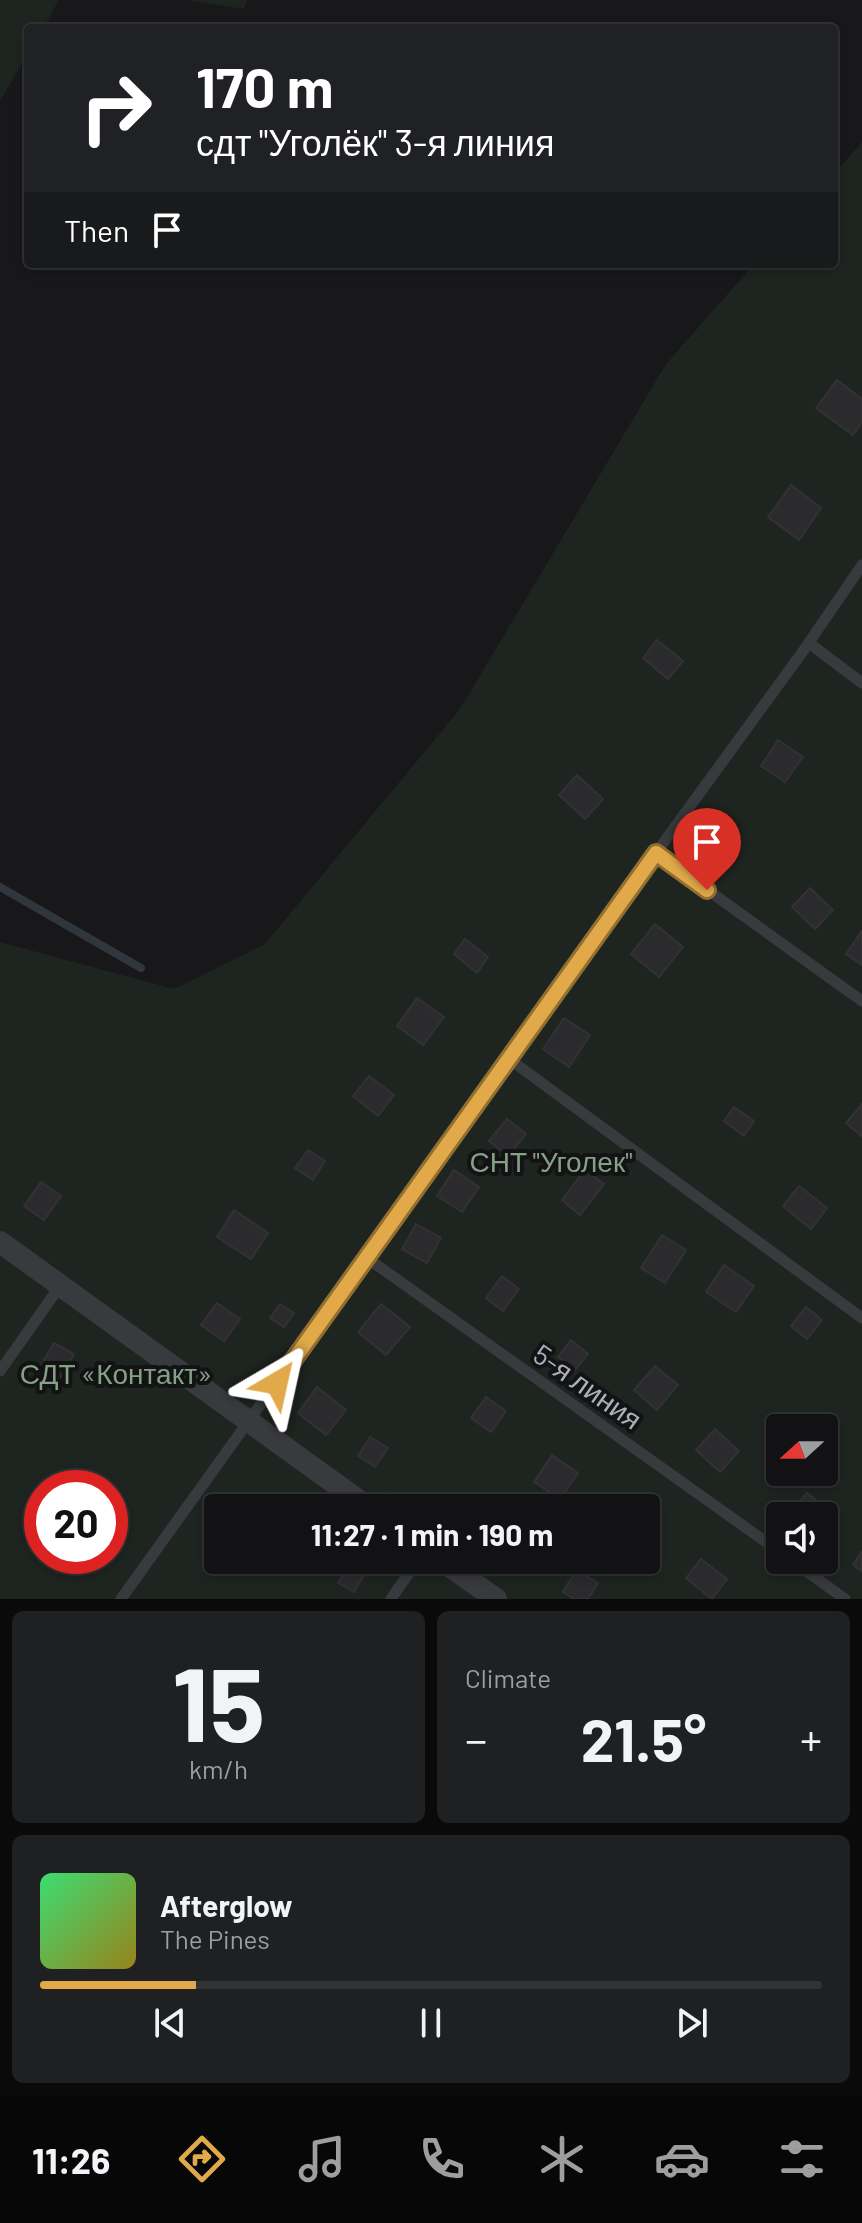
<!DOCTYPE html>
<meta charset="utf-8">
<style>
body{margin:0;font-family:Barlow,sans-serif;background:#1f2022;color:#f1f3f6;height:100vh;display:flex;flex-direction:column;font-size:30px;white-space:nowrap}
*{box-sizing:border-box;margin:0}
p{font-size:26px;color:#9c9ea0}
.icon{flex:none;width:44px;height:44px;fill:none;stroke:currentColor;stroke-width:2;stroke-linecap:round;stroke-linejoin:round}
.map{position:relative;height:1599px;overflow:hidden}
.sheet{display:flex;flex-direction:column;gap:12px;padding:12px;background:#0a0a0b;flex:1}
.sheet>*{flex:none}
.banner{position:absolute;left:24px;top:24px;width:814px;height:244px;border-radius:8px;box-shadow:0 4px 12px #0003,0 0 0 2px #313234;background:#202124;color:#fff;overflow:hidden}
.needle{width:52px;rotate:249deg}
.tools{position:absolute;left:766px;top:1414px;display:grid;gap:16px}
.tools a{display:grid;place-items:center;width:72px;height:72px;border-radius:8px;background:#121214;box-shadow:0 4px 12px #0003,0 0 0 2px #313234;font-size:40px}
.speed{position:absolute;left:24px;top:1470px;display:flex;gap:16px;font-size:40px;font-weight:700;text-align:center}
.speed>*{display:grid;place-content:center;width:104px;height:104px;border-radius:50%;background:#121214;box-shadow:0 4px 12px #0003,0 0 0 2px #313234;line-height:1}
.speed .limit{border:12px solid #d22;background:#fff;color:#111}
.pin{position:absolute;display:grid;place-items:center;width:68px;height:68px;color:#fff;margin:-82px -34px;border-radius:50% 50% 50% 0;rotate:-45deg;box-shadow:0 0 8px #0007}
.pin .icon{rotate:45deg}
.me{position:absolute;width:88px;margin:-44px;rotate:36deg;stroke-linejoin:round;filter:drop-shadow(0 0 6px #0008)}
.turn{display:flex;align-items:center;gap:28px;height:168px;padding:0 40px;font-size:36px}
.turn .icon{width:104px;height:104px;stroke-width:2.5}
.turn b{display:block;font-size:56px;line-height:68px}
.then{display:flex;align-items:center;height:76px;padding:0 40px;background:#0003;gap:16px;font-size:30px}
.big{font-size:60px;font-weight:700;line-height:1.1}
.sheet .tile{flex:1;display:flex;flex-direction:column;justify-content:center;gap:12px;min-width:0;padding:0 28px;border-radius:12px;background:#1f2022}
.sheet .dial{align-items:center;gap:0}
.dial b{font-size:104px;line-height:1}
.song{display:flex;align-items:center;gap:24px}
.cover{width:96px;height:96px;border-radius:12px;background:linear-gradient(135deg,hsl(140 70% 55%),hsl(50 70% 35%))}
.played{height:8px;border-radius:4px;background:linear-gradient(90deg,#e1a949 20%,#313234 20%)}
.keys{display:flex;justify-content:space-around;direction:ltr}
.heat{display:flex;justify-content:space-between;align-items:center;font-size:44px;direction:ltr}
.sheet .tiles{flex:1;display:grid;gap:12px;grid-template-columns:1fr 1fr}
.tile:last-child{grid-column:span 2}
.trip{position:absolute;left:204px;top:1494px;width:456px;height:80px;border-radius:8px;background:#121214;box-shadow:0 4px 12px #0003,0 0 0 2px #313234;font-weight:700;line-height:80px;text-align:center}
.dock{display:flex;height:128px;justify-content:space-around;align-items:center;background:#070708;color:#9c9ea0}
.dock .icon{width:56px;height:56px}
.dock .active{color:#e1a949}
.dock b{font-size:36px;color:#f1f3f6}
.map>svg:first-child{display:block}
.green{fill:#1e241f;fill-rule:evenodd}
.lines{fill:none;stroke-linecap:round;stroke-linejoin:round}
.stream{stroke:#2f373d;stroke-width:8}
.building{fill:#2b2b2e;stroke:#323236;stroke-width:2}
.service{stroke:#393a3e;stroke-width:11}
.minor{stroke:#393a3e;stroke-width:22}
.route-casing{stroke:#926e2f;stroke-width:20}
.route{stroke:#e1a949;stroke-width:14}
.labels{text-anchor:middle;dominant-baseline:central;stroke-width:8;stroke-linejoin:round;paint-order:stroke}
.park-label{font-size:28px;fill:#85a185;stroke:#131315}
.street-label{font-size:28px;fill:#acb0b8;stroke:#131315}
</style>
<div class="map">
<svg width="862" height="1599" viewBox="0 0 862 1599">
<rect width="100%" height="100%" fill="#18181a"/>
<!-- green -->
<g class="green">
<path d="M0,0H59L43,28H28V53L0,101Z"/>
<path d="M186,0H247L244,9Z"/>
<path d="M862,142V1599H0V942L174,989L265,944L460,709L666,364L754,264H834V174ZM780,1428H824V1472H780ZM42,1488H110V1556H42ZM218,1508H646V1560H218ZM780,1516H824V1560H780Z"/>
</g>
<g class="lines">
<!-- stream -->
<path class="stream" d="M0,887L141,968"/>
</g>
<!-- building -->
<g class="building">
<path d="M837,380L862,399V422L853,435L816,408Z"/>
<path d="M791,485L821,508L799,540L768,517Z"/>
<path d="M657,640L683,661L668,679L643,658Z"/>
<path d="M778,740L803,757L785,782L761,766Z"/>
<path d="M577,775L603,799L585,819L559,795Z"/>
<path d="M810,888L833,910L815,929L792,907Z"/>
<path d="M655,924L683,947L659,977L631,954Z"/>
<path d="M862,931V965L846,954Z"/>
<path d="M465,939L488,957L477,973L454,954Z"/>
<path d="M417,998L444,1017L423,1045L397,1026Z"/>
<path d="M564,1018L590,1035L569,1067L543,1049Z"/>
<path d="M369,1076L394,1095L378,1116L353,1096Z"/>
<path d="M862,1104V1135L861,1136L846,1123Z"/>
<path d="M734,1107L754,1121L744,1136L724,1121Z"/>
<path d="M507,1119L526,1134L508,1156L489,1141Z"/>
<path d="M308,1150L325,1161L313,1180L295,1168Z"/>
<path d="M454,1170L479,1187L462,1212L437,1196Z"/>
<path d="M585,1170L604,1184L580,1215L562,1200Z"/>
<path d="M41,1182L61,1196L44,1220L24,1206Z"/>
<path d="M799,1186L827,1208L811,1229L783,1206Z"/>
<path d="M234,1210L268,1233L251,1259L217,1237Z"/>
<path d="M416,1224L441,1238L427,1263L402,1249Z"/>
<path d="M662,1235L686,1250L665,1283L641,1268Z"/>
<path d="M724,1265L754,1286L736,1312L706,1292Z"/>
<path d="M502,1276L519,1289L503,1311L486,1298Z"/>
<path d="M217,1303L240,1319L224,1341L201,1325Z"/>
<path d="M280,1304L294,1313L284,1327L270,1318Z"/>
<path d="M381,1304L410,1327L386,1355L358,1332Z"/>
<path d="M806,1307L822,1320L807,1339L791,1326Z"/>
<path d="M571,1340L588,1354L575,1370L558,1357Z"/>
<path d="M54,1343L74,1354L57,1382L38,1370Z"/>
<path d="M655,1366L678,1385L657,1410L634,1390Z"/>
<path d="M317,1387L346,1410L326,1435L298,1413Z"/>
<path d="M486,1397L506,1411L491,1432L471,1418Z"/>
<path d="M715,1429L739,1451L720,1472L696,1450Z"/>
<path d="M370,1437L388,1448L375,1467L358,1456Z"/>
<path d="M552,1455L578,1473L560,1499L534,1482Z"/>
<path d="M389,1492L412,1506L411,1508H389L381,1503Z"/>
<path d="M807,1493L826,1508L819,1516H801L793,1509Z"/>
<path d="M862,1552V1571L853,1565Z"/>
<path d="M701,1559L727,1579L712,1599L686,1578Z"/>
<path d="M350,1563L365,1573L354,1592L338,1583Z"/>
<path d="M576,1570L598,1583L588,1599H574L563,1592Z"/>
</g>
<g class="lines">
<!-- service -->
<g class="service">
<path d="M809,643L862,683"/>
<path d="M656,853L862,1001"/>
<path d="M509,1059L862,1318"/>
<path d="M367,1258L780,1552"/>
<path d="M0,1371L60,1286"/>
<path d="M791,1560L845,1599"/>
<path d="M121,1599L656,853L801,654L862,565"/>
<path d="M391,1599L418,1560"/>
</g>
<!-- minor -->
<g class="minor">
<path d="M0,1242L369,1508"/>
<path d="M441,1560L496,1599"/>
</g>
</g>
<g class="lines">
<!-- route casing -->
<g class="route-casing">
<path id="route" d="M277,1383L656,853L707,890"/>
</g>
<!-- route -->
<use href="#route" class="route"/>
</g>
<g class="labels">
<!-- park labels -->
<g class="park-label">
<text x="551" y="1161">СНТ "Уголек"</text>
<text x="116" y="1373">СДТ «Контакт»</text>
</g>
<!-- street labels -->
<g class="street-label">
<text transform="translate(588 1386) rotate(35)">5-я линия</text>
</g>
</g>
</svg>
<div class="tools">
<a><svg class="needle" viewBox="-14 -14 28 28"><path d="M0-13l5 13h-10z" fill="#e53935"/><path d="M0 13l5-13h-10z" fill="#9c9ea0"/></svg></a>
<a><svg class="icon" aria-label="sound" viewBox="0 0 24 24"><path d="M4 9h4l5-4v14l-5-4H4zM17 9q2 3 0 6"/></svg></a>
</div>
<div class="speed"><div class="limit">20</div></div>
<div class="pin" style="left:707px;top:890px;background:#d93025"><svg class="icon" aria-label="arrive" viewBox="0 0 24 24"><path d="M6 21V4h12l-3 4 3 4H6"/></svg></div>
<svg class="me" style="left:277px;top:1383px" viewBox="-20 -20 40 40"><path d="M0-17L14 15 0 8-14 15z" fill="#e1a949" stroke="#fff" stroke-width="4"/></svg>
<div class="trip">11:27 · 1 min · 190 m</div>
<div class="banner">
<div class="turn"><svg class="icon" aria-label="right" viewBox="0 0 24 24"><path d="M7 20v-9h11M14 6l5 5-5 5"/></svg><div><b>170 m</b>сдт &quot;Уголёк&quot; 3-я линия</div></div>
<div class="then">Then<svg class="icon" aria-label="arrive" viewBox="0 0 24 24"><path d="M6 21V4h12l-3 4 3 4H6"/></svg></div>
</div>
</div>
<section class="sheet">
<div class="tiles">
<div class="tile dial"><b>15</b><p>km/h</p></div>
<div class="tile"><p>Climate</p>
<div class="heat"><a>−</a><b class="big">21.5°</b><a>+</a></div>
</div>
<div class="tile">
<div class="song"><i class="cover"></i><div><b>Afterglow</b><p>The Pines</p></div></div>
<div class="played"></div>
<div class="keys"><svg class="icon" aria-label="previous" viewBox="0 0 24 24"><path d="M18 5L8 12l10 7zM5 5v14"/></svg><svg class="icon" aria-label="pause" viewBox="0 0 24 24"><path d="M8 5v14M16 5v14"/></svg><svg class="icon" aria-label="next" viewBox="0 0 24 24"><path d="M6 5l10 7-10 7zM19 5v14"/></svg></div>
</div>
</div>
</section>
<nav class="dock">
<b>11:26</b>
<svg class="icon active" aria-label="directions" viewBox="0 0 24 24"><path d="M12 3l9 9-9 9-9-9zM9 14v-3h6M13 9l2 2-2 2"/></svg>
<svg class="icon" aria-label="music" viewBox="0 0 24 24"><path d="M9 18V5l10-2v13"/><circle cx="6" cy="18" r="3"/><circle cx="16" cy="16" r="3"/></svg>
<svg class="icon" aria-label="phone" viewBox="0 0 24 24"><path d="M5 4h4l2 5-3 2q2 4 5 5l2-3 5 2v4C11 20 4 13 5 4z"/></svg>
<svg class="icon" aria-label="climate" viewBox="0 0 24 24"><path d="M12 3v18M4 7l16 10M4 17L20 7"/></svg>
<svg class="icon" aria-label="car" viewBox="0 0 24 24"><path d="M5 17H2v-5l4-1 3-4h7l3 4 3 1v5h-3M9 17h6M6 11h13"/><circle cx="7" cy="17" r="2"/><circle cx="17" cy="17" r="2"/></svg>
<svg class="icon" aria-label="filters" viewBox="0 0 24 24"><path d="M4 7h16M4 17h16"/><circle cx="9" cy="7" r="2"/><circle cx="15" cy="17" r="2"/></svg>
</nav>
